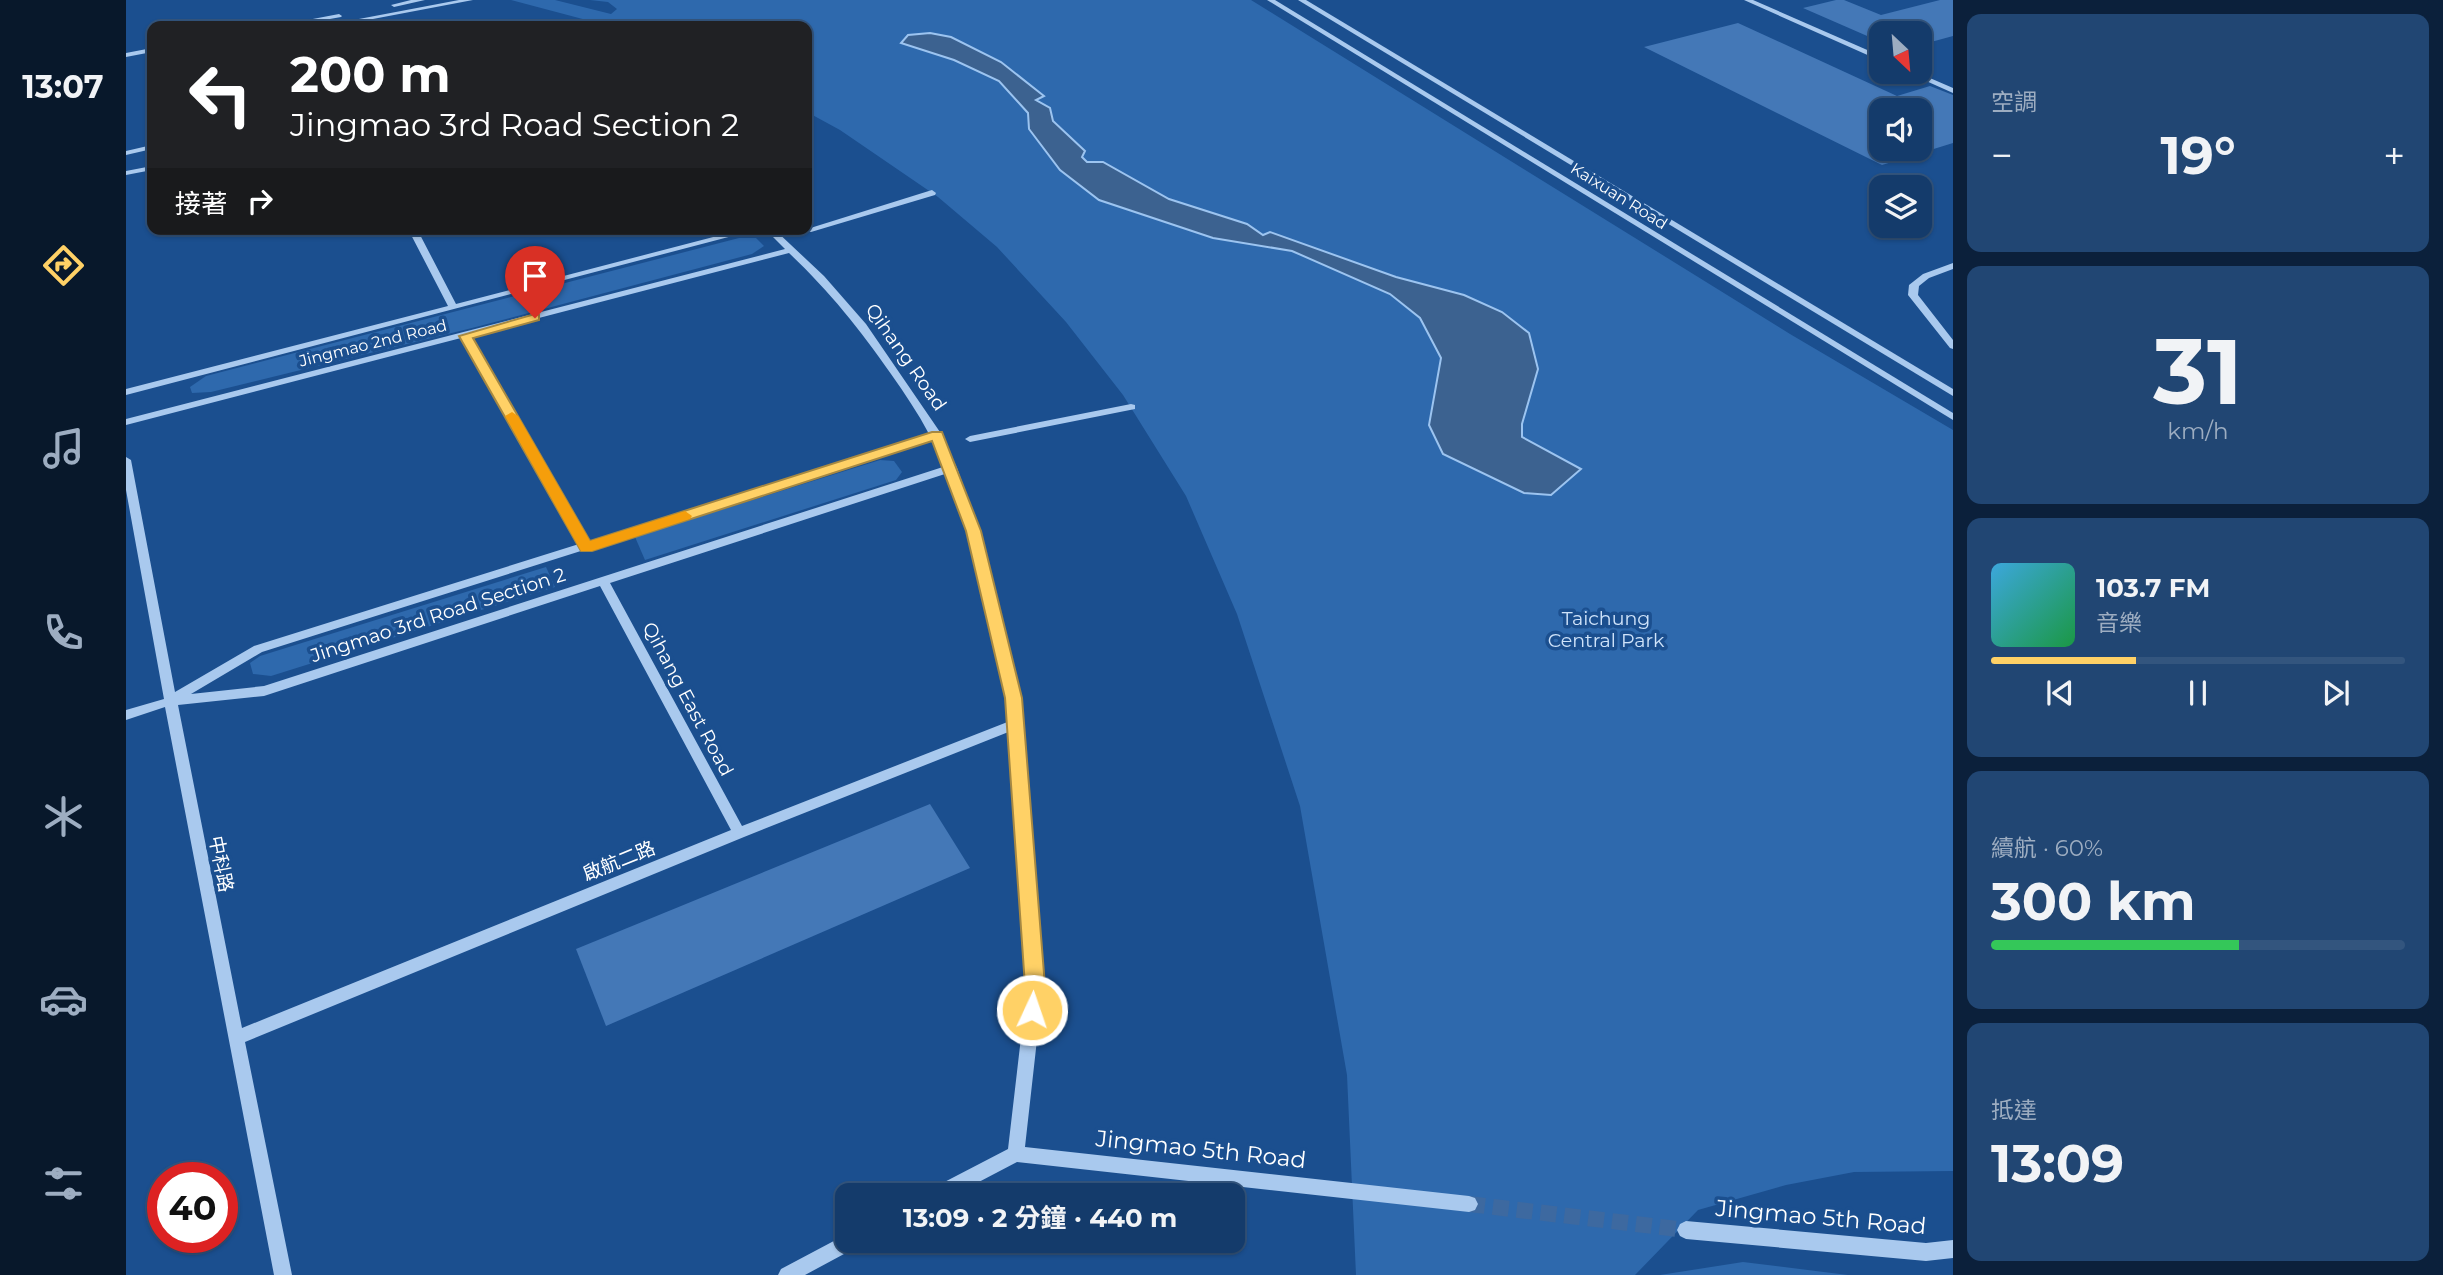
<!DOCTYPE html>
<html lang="zh-TW">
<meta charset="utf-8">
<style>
body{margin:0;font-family:Montserrat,"Noto Sans TC",sans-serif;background:#214673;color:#f1f3f6;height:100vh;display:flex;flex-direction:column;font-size:26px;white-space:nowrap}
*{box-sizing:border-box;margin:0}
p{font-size:23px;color:#9dadc1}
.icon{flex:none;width:38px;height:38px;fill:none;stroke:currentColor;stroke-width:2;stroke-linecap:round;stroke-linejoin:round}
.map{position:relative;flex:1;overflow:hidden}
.panel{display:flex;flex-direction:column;gap:14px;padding:14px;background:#0b203b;width:490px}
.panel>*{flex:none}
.banner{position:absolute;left:21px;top:21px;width:665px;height:214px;border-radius:14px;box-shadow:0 2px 5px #0004,0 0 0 2px #33557e;background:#202124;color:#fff;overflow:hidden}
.needle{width:46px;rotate:154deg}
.tools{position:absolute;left:1743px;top:21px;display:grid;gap:14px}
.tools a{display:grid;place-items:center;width:63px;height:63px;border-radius:14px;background:#143b6b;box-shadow:0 2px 5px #0004,0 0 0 2px #33557e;font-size:35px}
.speed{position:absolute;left:21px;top:1162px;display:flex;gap:14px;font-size:35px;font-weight:700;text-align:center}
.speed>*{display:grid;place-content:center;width:91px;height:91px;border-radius:50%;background:#143b6b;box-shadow:0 2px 5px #0004,0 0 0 2px #33557e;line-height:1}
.speed .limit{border:10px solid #d22;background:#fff;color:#111}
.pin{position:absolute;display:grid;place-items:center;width:60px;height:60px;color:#fff;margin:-72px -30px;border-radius:50% 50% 50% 0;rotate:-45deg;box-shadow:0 0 7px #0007}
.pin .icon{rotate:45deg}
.me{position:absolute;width:77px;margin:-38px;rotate:3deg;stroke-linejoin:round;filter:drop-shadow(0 0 5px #0008)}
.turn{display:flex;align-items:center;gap:24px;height:147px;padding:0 28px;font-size:32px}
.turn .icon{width:91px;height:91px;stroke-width:2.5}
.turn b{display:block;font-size:49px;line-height:60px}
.then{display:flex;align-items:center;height:66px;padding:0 28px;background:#0003;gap:14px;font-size:26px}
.big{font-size:52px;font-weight:700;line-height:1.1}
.panel .tile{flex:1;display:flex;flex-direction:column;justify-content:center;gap:10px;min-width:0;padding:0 24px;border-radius:14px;background:#214673}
.panel .dial{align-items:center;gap:0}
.dial b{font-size:91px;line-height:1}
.song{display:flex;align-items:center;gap:21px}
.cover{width:84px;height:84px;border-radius:10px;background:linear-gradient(135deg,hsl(200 70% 55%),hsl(140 70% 35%))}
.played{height:7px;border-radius:4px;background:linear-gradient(90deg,#ffd166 35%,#33557e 35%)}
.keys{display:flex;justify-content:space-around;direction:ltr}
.heat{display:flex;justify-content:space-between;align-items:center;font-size:38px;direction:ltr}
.charge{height:10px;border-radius:5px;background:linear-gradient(90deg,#34c759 60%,#33557e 0)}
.trip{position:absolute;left:709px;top:1183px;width:410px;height:70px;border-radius:14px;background:#143b6b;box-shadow:0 2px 5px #0004,0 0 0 2px #33557e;font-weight:700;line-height:70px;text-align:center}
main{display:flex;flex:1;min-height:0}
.dock{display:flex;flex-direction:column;width:126px;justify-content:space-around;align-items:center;background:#08182b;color:#9dadc1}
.dock .icon{width:49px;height:49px}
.dock .on{color:#ffd166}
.dock b{font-size:32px;color:#f1f3f6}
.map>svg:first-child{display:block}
.green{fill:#2e69ad}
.water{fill:#3c6290;stroke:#9cc4f0;stroke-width:2}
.building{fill:#4478b7;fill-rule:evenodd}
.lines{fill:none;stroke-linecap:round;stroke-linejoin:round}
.minor-tunnel{stroke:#3d69a0;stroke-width:16;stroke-dasharray:16 8;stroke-linecap:butt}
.minor{fill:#a9c9ee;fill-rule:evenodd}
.route{fill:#ffd166;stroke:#a68842;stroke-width:2}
.slow{fill:#f59e0b}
.labels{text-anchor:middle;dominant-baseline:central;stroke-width:7;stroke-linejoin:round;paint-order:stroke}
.far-street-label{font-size:16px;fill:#fff;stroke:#1b4f8f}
.street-label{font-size:19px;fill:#fff;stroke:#1b4f8f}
.park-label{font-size:19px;fill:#cfe3fa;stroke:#1b4f8f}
.near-street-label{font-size:23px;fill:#fff;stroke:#1b4f8f}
</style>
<main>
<nav class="dock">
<b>13:07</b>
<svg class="icon on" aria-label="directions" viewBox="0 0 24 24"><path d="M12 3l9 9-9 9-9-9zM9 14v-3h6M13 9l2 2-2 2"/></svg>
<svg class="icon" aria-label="music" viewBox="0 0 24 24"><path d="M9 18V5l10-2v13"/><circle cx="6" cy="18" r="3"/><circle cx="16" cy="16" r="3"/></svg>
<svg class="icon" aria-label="phone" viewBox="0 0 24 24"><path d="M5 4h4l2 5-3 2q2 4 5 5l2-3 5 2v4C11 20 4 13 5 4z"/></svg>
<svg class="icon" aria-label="climate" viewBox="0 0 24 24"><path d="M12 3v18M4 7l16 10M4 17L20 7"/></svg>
<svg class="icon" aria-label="car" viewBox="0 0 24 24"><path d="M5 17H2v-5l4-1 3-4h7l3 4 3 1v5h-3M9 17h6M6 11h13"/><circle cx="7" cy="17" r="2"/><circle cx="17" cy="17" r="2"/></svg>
<svg class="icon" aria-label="filters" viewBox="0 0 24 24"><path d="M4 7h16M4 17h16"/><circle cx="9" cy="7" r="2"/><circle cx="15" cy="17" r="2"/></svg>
</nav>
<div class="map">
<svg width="1827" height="1275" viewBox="0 0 1827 1275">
<rect width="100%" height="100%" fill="#1b4f8f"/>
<!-- green -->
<g class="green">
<path d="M385,0H429L485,14L491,9L482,2L464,0H1125L1664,334L1827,430V1171L1728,1172L1660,1185L1572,1210L1509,1275H1230L1221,1075L1174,806L1111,614L1060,496L997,395L940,322L871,247L812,197L714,130L681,112V26H483Z"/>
<path d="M613,238H630L638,246L626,254L346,328L85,392L66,393L64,387L80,376Z"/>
<path d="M754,460L768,461L776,472L770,480L519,560L509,537Z"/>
<path d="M420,567L429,587L145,676L127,674L124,663L134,656Z"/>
<path d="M1617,1262L1722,1275H1534Z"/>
</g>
<!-- water -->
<path class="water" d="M804,33L825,37L875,62L918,96L910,100L924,108L927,121L959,151L956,157L961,162H977L1043,199L1121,224L1137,235L1144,232L1270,277L1338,295L1376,312L1403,333L1412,369L1396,424V437L1455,469L1425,495L1398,493L1317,454L1303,425L1315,358L1294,318L1264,294L1166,251L1087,238L973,200L934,170L903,129L902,113L873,81L828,60L775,43L782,35Z"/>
<!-- building -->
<g class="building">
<path d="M1710,0H1718L1755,15L1814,0H1827V36L1794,45V33H1755V42L1677,8Z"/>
<path d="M1612,23L1771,96L1804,86L1827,95V143L1756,165L1518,47ZM1755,110H1794V149H1755Z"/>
<path d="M804,804L844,868L480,1026L450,949Z"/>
</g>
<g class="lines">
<!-- minor-tunnel -->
<path class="minor-tunnel" d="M1343,1204L1560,1230"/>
<!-- minor -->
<g class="minor">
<path d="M285,0H299L268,7L265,5Z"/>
<path d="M333,0H347L210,26H196Z"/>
<path d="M1141,0H1149L1827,413V420Z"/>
<path d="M1172,0H1180L1827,389V396Z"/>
<path d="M1618,0H1627L1755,56V61Z"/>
<path d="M213,14L216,16L215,17L165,26H150Z"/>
<path d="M26,48V52L0,57V53Z"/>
<path d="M1780,72H1790L1827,88V93Z"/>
<path d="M26,145V149L0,155V151Z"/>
<path d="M26,166V170L0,175V171Z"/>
<path d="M806,190L810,193L809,195L685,232L678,230Z"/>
<path d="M282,229H291L330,304L618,229H633L0,395V389L322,306Z"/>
<path d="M639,229H648L698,276L740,324L816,435L815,437L831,468L854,532L894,698L897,723L917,986L899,1147L1343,1196L1349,1198L1352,1204L1349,1210L1343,1212L891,1162L828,1195H803L805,1189L882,1149L901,986L885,731L618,837L119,1042L166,1275H148L39,707L0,720V710L38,699L0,490V457L5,460L49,692L128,646L453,544L335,338L0,425V419L659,249ZM663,253C704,292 733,328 765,374C779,394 792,413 803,434L463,541L344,336ZM806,440L820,466L138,686L65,694L136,652L458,550H465L466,548ZM822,473L842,532L882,698L884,721L616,826L484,583ZM474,586L605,830L116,1028L52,705L138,696Z"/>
<path d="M1827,263V269L1803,278L1793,286L1792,295L1827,340V349L1824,348L1782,295L1783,285L1797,274Z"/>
<path d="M1005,404L1009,405V409L844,442L839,439L844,436Z"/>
<path d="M1560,1221L1800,1243L1827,1240V1258L1800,1261L1560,1239L1554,1236L1551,1230L1554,1224Z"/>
<path d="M721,1234V1241H734L731,1247L679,1275H652L655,1269Z"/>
</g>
</g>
<!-- route -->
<path class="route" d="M409,314L413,315V320L347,338L464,541L806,432H816L855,531L896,698L919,986L913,1016L906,1018L899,1016L896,1010L899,986L879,698L840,531L806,441L466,551H455L333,336Z"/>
<!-- slow -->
<path class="slow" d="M386,412L392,416L464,541L559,511L566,516L564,519L466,551H455L379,416Z"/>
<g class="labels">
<!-- far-street labels -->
<g class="far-street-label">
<text transform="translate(1493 196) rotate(32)">Kaixuan Road</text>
<text transform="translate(247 343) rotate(-14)">Jingmao 2nd Road</text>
</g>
<!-- street labels -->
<g class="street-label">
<text transform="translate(780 357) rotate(55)">Qihang Road</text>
<text transform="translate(312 615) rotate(-18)">Jingmao 3rd Road Section 2</text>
<text transform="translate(562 699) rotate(62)">Qihang East Road</text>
<text transform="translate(493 861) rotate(-22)">啟航二路</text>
<text transform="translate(95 864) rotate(79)">中科路</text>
</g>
<!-- park labels -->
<g class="park-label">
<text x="1480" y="618">Taichung<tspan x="1480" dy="22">Central Park</tspan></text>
</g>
<!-- near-street labels -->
<g class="near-street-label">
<text transform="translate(1075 1149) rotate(6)">Jingmao 5th Road</text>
<text transform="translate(1695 1217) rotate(5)">Jingmao 5th Road</text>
</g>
</g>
</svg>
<div class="tools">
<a><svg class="needle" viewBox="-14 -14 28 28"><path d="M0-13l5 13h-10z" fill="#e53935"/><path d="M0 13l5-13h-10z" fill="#9dadc1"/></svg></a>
<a><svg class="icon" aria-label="sound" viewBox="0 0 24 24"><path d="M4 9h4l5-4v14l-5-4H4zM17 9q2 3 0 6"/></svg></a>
<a><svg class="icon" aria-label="layers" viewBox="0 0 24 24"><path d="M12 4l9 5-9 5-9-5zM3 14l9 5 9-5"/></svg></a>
</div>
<div class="speed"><div class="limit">40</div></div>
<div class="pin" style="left:409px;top:318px;background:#d93025"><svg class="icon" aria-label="arrive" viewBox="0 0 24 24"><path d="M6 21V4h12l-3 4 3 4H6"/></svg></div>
<svg class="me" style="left:906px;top:1010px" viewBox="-20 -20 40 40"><circle r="17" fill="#ffd166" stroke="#fff" stroke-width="3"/><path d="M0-11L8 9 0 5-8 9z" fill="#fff"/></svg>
<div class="trip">13:09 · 2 分鐘 · 440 m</div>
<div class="banner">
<div class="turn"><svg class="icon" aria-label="left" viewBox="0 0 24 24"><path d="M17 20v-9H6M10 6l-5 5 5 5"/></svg><div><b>200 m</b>Jingmao 3rd Road Section 2</div></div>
<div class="then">接著<svg class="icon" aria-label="right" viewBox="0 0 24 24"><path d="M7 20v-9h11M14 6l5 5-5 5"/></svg></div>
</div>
</div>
<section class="panel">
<div class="tile"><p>空調</p>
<div class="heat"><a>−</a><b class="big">19°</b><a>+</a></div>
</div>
<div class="tile dial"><b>31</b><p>km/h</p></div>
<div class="tile">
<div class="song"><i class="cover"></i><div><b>103.7 FM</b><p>音樂</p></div></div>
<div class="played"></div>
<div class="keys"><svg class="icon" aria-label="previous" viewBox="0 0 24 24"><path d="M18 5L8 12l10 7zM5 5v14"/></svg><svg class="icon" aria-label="pause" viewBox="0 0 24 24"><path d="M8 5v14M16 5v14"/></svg><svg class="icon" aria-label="next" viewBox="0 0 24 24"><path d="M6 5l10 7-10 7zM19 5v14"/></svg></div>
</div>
<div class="tile"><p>續航 · 60%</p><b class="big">300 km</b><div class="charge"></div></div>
<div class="tile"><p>抵達</p><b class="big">13:09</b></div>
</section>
</main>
